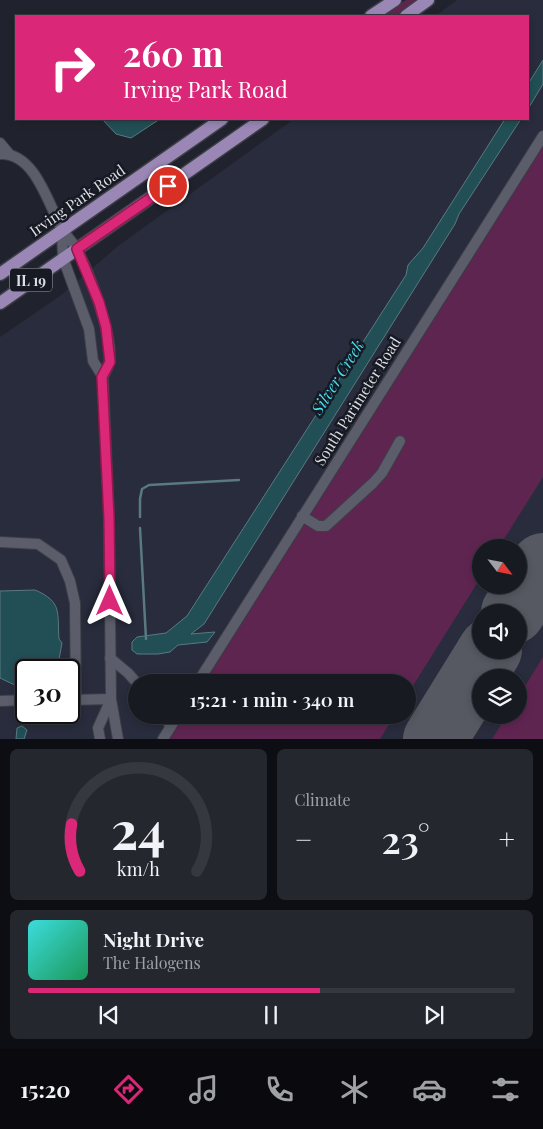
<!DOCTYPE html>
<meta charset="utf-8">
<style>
body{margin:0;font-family:"Playfair Display",serif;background:#25272f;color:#f1f3f6;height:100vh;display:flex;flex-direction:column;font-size:19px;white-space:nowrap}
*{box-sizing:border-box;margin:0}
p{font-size:16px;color:#9fa1a5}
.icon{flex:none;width:28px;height:28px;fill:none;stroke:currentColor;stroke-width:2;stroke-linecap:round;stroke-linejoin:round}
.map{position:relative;height:739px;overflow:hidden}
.drawer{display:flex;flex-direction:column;gap:10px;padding:10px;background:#0d0e13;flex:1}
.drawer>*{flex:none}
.guide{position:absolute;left:15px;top:15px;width:514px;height:105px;border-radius:0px;box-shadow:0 2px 8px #0003,0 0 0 1px #363840;background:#db2777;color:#fff;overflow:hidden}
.needle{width:32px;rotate:122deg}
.fabs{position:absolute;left:472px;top:539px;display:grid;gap:10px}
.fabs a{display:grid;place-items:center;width:55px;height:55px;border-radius:50%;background:#181a22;box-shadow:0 2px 8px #0003,0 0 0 1px #363840;font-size:25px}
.speed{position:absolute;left:15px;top:659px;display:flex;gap:10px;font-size:25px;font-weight:700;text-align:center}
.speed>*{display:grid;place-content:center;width:65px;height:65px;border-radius:50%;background:#181a22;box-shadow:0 2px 8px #0003,0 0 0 1px #363840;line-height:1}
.speed .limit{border:2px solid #111;border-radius:8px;background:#fff;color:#111}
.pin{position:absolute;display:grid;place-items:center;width:42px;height:42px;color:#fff;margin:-21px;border:2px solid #fff;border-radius:50%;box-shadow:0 1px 5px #0007}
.me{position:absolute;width:55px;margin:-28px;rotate:0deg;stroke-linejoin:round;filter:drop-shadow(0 0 4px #0008)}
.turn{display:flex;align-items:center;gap:18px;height:105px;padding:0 25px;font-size:22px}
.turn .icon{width:65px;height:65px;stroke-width:2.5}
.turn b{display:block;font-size:35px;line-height:42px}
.big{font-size:38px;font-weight:600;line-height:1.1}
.drawer .card{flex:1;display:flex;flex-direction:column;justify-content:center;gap:8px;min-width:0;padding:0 18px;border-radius:8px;background:#25272f}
.drawer .dial{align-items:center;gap:0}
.dial svg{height:130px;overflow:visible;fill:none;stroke:#363840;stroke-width:7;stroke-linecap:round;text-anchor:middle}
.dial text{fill:#f1f3f6;stroke:none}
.song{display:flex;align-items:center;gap:15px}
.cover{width:60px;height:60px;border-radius:8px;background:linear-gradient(135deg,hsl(180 70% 55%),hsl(150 70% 35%))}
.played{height:5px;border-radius:2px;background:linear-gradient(90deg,#db2777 60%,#363840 60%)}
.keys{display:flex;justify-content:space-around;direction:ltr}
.heat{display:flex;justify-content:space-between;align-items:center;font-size:28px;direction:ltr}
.drawer .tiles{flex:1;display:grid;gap:10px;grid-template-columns:1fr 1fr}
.card:last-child{grid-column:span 2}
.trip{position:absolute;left:128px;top:674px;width:288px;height:50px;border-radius:25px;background:#181a22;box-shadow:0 2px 8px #0003,0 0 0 1px #363840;font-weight:600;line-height:50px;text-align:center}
.tab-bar{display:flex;height:80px;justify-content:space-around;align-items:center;background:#0a0a0e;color:#9fa1a5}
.tab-bar .icon{width:35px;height:35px}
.tab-bar .active{color:#db2777}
.tab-bar b{font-size:22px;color:#f1f3f6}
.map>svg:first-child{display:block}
.built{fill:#282c3c;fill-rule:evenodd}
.green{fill:#5f2551}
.water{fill:#214f55;stroke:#597a80}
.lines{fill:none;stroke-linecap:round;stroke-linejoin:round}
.stream{stroke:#597a80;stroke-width:2.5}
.runway{stroke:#565862;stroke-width:64}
.minor-casing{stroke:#3d3f47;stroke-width:12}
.major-casing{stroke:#3d3f47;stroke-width:15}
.minor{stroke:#5b5e6a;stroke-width:10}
.major{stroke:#9a87b6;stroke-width:12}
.route-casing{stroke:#8e194d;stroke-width:12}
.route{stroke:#db2777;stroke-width:9}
.labels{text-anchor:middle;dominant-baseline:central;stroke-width:5;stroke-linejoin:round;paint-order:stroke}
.shield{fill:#171923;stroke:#a2a4ac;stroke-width:1}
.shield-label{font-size:14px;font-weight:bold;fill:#dddfe6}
.street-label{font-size:15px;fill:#dddfe6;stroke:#171923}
.water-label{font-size:16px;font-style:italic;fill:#47dff0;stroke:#171923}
</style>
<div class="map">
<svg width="543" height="739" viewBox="0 0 543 739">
<rect width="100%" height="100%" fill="#20232d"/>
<!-- built -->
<path class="built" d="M457,0H543V739H0V337L60,296L118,246L294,119H528V16H435ZM481,548H519V585H481ZM481,612H519V650H481ZM26,670H69V712H26ZM481,678H519V715H481ZM136,682H406V715H136Z"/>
<!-- green -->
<g class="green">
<path d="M406,0H417L396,16H382Z"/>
<path d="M543,147V477L499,547L481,548V577L406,697V682H205Z"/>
<path d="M543,657V739H492L507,715H519V696Z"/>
<path d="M185,715H395L380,739H170Z"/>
</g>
<!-- water -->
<g class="water">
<path d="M543,60V84L528,109V84Z"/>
<path d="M102,119H160L131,138L116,134Z"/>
<path d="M505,119H521L459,214L455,224L204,624L191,634L215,632L207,642L178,645L170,652L158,654H137L132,650V642L137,637L166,633L187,616L406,275L408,265L423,248Z"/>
<path d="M35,590C63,602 57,613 59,639L62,643L57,670H26V686L19,687L0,678V591Z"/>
<path d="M22,726L27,730L24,739H16L17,728Z"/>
</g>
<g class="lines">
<!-- stream -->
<g class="stream">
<path d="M140,517V499L142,489L149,485L239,480"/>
<path d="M140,528L146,639"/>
</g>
<!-- runway -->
<g class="runway">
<path d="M513,612L543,565"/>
<path d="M435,739L490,650"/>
</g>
<!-- minor casing -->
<g class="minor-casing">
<g id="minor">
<path d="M0,143L10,155"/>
<path d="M0,154C35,152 48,204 62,229C66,236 73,242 77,250C89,271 115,341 109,363C108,368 105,372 103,377L109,518L111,699L98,728L100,739"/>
<path d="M62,230L63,258L89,329L93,361L103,377"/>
<path d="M302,516L318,526H326L373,483L382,473L400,441"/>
<path d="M0,542L38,544L61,560L70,581L75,603L76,700"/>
<path d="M110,658L128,673L136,682"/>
<path d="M198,682L543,136"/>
<path d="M111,699L118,739"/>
<path d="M69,700L111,699"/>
<path d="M0,701L26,700"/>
<path d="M162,715L171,726"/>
<path d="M163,739L178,715"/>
</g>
</g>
<!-- major casing -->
<g class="major-casing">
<g id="major">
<path d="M371,16L395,0"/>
<path d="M406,16L428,0"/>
<path d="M0,274L222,119"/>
<path d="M0,303L263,119"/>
</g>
</g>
<!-- minor -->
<use href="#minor" class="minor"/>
<!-- major -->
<use href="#major" class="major"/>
</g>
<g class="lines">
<!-- route casing -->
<g class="route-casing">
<path id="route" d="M110,601L109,518L102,377L110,362L106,327L99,302L77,249L168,186"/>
</g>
<!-- route -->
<use href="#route" class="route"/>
</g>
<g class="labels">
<!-- shield labels -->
<rect class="shield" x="10" y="268.5" width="42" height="23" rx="4"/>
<g class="shield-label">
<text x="31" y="280">IL 19</text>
</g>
<!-- street labels -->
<g class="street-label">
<text transform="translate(77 200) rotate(-35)">Irving Park Road</text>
<text transform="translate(357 401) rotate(-58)">South Parimeter Road</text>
</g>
<!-- water labels -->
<g class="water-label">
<text transform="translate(337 377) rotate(-58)">Silver Creek</text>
</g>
</g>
</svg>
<div class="fabs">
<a><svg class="needle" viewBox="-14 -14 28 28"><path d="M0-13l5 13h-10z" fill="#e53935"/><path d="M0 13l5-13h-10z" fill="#9fa1a5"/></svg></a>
<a><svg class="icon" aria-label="sound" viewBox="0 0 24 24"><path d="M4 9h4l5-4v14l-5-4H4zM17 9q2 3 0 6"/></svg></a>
<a><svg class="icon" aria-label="layers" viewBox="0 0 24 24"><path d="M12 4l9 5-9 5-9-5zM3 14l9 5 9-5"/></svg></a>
</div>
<div class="speed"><div class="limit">30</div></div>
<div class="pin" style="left:168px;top:186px;background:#d93025"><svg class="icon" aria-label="arrive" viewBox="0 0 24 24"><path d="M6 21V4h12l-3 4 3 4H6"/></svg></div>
<svg class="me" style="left:110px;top:601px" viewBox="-20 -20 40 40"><path d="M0-17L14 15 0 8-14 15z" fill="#db2777" stroke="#fff" stroke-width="4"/></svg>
<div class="trip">15:21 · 1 min · 340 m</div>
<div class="guide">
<div class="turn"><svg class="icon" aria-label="right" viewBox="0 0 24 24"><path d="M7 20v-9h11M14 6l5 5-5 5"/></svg><div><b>260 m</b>Irving Park Road</div></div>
</div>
</div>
<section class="drawer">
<div class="tiles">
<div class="card dial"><svg viewBox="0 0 100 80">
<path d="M14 69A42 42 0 1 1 86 69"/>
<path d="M14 69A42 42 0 0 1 9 40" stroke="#db2777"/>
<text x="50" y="56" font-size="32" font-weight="700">24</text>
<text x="50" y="72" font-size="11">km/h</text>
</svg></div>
<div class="card"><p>Climate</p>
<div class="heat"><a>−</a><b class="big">23°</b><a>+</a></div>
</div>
<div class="card">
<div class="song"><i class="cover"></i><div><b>Night Drive</b><p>The Halogens</p></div></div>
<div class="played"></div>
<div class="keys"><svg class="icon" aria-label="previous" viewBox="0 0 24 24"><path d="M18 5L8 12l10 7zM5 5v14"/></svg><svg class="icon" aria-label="pause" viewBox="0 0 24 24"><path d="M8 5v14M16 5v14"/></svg><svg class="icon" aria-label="next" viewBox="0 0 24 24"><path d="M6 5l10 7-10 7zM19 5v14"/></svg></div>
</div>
</div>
</section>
<nav class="tab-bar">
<b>15:20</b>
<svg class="icon active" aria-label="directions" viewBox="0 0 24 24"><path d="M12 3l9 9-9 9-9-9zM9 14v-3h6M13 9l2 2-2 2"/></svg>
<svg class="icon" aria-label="music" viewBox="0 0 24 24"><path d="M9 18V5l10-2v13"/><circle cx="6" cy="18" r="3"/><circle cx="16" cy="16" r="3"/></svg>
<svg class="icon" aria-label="phone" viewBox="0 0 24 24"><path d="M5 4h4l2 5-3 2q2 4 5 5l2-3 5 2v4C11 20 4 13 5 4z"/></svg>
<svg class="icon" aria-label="climate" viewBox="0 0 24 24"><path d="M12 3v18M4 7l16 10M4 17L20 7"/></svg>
<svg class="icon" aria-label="car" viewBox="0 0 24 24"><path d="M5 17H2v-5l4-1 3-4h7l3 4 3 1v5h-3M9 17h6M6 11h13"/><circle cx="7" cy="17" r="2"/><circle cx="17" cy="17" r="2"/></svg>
<svg class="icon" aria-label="filters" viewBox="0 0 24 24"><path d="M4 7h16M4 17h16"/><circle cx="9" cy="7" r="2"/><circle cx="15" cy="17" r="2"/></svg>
</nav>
